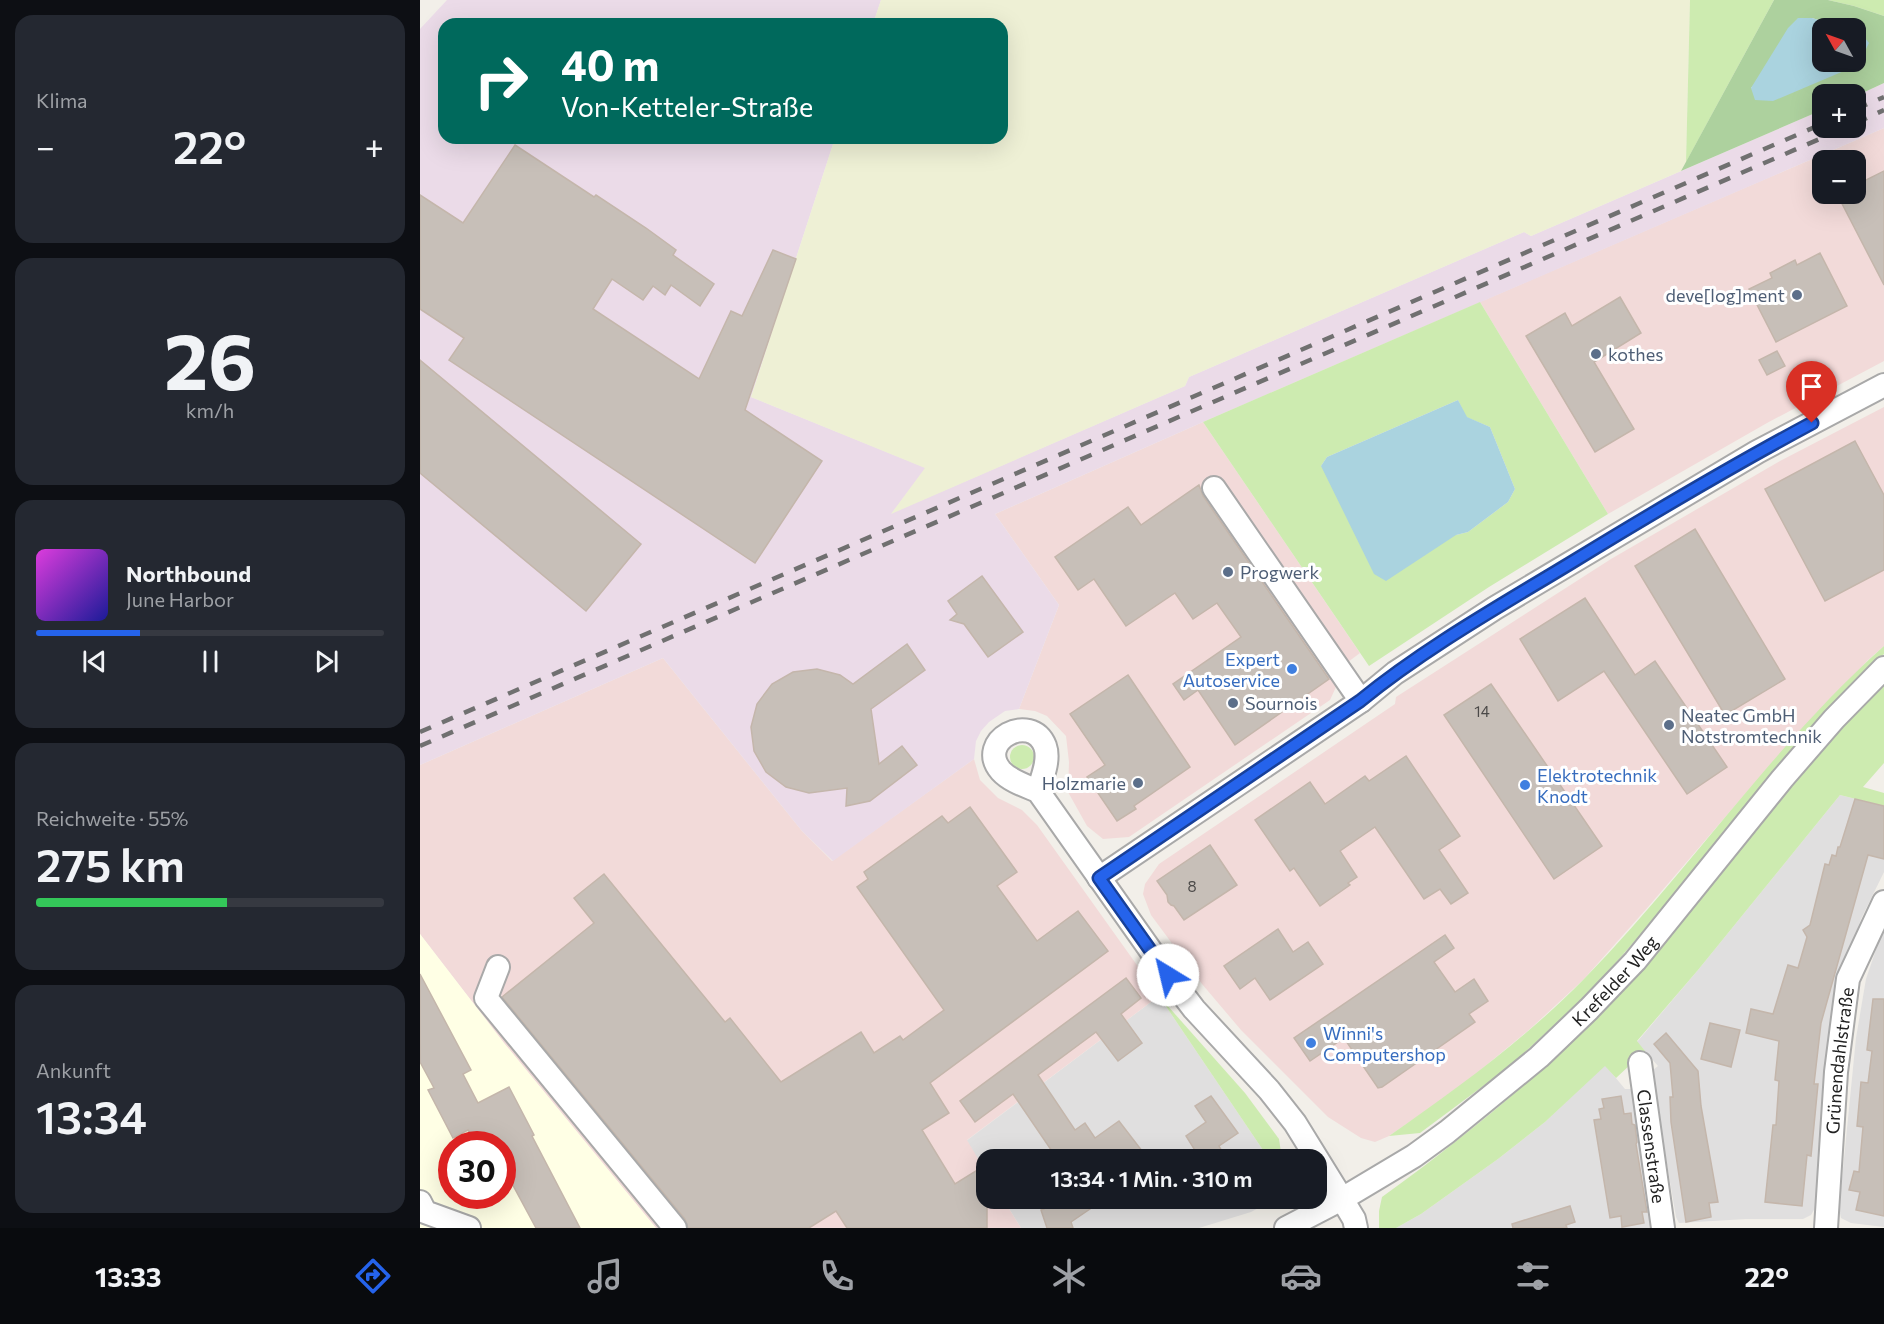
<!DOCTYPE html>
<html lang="de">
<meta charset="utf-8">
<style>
body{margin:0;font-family:Commissioner,sans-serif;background:#242831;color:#f1f3f6;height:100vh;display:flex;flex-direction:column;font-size:22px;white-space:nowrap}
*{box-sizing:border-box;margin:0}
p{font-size:20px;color:#9ea1a6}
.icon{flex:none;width:33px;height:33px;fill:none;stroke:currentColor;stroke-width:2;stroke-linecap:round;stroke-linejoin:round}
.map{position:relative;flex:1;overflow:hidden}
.details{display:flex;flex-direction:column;gap:15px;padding:15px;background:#0d0f14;width:420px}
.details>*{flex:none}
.guide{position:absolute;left:18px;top:18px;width:570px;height:126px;border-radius:18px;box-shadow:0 6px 24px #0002;background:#00695c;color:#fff;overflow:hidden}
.needle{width:39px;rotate:310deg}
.tools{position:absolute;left:1392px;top:18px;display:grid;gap:12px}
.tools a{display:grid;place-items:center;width:54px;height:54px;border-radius:12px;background:#171b24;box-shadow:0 6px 24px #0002;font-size:30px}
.speed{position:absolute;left:18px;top:1131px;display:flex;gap:12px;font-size:30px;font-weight:700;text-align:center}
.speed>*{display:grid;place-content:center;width:78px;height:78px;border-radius:50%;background:#171b24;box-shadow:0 6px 24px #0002;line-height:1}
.speed .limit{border:9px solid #d22;background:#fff;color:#111}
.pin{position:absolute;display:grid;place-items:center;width:51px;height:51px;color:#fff;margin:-62px -26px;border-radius:50% 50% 50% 0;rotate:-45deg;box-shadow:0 0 6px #0007}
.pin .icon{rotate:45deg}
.me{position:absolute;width:66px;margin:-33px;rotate:324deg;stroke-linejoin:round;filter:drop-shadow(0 0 4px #0008)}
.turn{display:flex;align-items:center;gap:21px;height:126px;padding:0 24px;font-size:27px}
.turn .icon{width:78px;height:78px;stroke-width:2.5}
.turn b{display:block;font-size:42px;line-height:51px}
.big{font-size:45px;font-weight:600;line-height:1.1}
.details .card{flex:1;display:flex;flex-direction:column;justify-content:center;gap:9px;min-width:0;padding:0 21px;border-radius:18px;background:#242831}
.details .dial{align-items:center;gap:0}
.dial b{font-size:78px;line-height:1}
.song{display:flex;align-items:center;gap:18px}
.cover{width:72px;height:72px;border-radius:9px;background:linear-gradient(135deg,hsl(300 70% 55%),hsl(240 70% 35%))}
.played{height:6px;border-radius:3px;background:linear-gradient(90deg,#2563eb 30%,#363941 30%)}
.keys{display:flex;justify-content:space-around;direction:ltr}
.heat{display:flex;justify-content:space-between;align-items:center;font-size:33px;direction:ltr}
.charge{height:9px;border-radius:4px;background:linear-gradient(90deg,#34c759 55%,#363941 0)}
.trip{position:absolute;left:556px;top:1149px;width:351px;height:60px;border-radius:18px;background:#171b24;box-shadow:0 6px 24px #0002;font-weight:600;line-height:60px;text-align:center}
.menu{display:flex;height:96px;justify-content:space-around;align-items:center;background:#090b0e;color:#9ea1a6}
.menu .icon{width:42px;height:42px}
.menu .selected{color:#2563eb}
.menu b{font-size:27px;color:#f1f3f6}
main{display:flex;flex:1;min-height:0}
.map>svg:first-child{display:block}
.residential{fill:#e0dfdf}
.commercial{fill:#f2dad9;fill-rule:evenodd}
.industrial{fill:#ebdbe8}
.education{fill:#ffffe5;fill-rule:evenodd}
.farmland{fill:#eef0d5}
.grass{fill:#cdebb0;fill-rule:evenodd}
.forest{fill:#add19e;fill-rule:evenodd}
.water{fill:#aad3df}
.building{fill:#c7bfb8;stroke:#c4b6ab;stroke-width:1.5}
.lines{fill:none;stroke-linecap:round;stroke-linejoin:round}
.minor-casing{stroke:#a9a9a9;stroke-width:26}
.minor{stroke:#fff;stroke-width:22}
.rail{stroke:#707070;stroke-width:4.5;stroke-dasharray:12 12;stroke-linecap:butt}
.route-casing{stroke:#184099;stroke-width:15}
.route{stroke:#2563eb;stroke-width:10}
.service-dot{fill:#5c6f8a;stroke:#fff;stroke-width:2}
.shop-dot{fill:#3f7fe0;stroke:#fff;stroke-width:2}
.labels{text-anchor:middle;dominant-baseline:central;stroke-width:6;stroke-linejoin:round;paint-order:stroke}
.number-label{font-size:15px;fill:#4b4948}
.service-label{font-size:18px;fill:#4e5e75;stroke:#fff;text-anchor:start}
.shop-label{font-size:18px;fill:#366cbe;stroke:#fff;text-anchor:start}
.street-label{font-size:18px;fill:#222;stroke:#fff}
</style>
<main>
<section class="details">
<div class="card"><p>Klima</p>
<div class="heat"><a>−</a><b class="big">22°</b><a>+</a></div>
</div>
<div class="card dial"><b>26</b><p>km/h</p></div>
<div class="card">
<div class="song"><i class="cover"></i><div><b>Northbound</b><p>June Harbor</p></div></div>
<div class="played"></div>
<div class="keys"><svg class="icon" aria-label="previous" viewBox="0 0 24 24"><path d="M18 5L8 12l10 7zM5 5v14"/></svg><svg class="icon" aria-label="pause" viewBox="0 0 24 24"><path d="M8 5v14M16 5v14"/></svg><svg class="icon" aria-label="next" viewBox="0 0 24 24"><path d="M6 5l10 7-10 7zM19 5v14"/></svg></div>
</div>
<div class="card"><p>Reichweite · 55%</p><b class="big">275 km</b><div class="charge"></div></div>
<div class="card"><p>Ankunft</p><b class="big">13:34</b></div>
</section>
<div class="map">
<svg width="1464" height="1228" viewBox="0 0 1464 1228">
<rect width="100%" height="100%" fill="#f2efe9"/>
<!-- residential -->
<g class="residential">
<path d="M1420,795L1464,806V872L1441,919L1422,975L1412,1036L1395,1208L1391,1215L1383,1219H1326L1259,1223L1256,1217L1232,1077L1233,1070L1238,1066L1217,1042L1278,970Z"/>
<path d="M1464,926V1227L1431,1223L1421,1218L1419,1209L1436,1038L1446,979Z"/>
<path d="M739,996L849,1159L567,1160V1174L546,1141Z"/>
<path d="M1185,1065L1205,1089H1213L1234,1228H976L1001,1214L1078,1159L1125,1122Z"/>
<path d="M583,1199H855L831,1212L779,1228H601Z"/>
</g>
<!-- commercial -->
<g class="commercial">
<path d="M1464,128V361L1347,423L1188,514L1060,302ZM1402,160H1436V194H1402Z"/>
<path d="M1464,407V646L1448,660L1331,787L1228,907L1163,980L1110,1029L1040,1087L969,1136L955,1142L941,1138L908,1117L821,1030L782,984L731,915L723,894L725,884L739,864L975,704L976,697L1191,559L1360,461Z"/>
<path d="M783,422L940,653L924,665L921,676L910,700L709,837L683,839L667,826L648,792L649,762L646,736L627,716L615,711L599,709L639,605L575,514Z"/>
<path d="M243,658L382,831L412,861L554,759L560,780L578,798L602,810L617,825L739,996L547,1140L567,1174V1198L583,1199L601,1228H236L84,1043L0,934V765Z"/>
</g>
<!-- industrial -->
<path class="industrial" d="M27,0H461L453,24H24V138H415L331,397L506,468L472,513L765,386L769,377L1104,232L1111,236L1402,110V128H1436V96L1464,83V128L783,422L575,514L639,605L599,709L585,711L569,722L561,731L556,741L554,759L413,861L382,831L243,658L0,765V29Z"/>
<!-- education -->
<path class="education" d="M0,934L84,1043L236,1228H0ZM32,1144H82V1196H32Z"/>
<!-- farmland -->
<path class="farmland" d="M461,0H1270L1266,162L1261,171L1111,236L1104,232L769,377L765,386L471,514L505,468L331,397L415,138H582V24H453Z"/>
<!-- grass -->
<g class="grass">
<path d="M1270,0H1354L1266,162Z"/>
<path d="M1408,0H1464V16L1434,6Z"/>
<path d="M1060,302L1188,514L1069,587L949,666L783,422ZM1038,400L1046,417L1070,427L1095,489L1088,502L1048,532L1036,535L901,466L907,457Z"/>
<path d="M1464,646V654L1387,731L1234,919L1172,990L1090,1066L1000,1133L969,1136C1037,1089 1105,1039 1163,980C1268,873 1352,746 1464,646Z"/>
<path d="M1464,684V763L1443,787L1464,793V806L1420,795L1278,970L1217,1041L1225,1051L1196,1078L1185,1066L1125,1122L1078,1159L1001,1214L976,1228H959V1211L962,1197C1043,1138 1117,1079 1185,1006C1211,977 1235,945 1261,916C1327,837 1392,758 1464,684Z"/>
<circle cx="602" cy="757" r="12"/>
<path d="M739,996L825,1093L859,1139L862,1159H849Z"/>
</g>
<!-- forest -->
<path class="forest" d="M1354,0H1408L1434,6L1464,16V83L1436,96L1402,94V110L1261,171ZM1392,18L1425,28H1436V31L1441,33L1438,65L1331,88Z"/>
<!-- water -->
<g class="water">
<path d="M1378,18H1392L1425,28H1402V62H1436V31L1441,33L1449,43L1438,65L1353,101L1335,100L1331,88L1368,28Z"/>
<path d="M1038,400L1047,417L1070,427L1095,489L1088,502L1048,532L1036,535L966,581L954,574L901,466L907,457Z"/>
</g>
<!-- building -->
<g class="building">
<path d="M95,145L174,197L176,195L226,228L256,250L253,255L294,284L280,306L251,285L245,295L233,286L223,300L192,279L173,309L279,379L311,311L322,316L353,250L376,259L325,410L402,461L335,563L29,360L44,338L0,309V195L43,223Z"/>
<path d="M1464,171V285L1417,194H1436V185Z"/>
<path d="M1400,253L1427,306L1356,342L1329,289L1352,278L1350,273L1375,260L1377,265Z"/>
<path d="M1200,297L1221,333L1174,362L1214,429L1175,452L1106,336L1145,313L1152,326Z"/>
<path d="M1357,351L1365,366L1347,375L1339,360Z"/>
<path d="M0,360L221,544L166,611L0,473Z"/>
<path d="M1435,441L1464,495V570L1405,601L1345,489Z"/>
<path d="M779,485L783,496L909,679L815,745L778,690L764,700L753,684L821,637L797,603L773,619L755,593L706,626L674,579L658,590L635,557L708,507L721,525Z"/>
<path d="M1275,529L1365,679L1305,715L1215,566Z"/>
<path d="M562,576L603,632L568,657L544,624L530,620L537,614L528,601Z"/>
<path d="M1165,598L1215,675L1235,661L1307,767L1267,794L1184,671L1138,701L1100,639Z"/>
<path d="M487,644L505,670L451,709L459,764L482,746L497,765L450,801L426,806L427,788L389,793L366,787L346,772L334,751L331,727L337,704L352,684L373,672L397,669L420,675L433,684Z"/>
<path d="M708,675L770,767L714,806L716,809L697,821L667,777L685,765L650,714Z"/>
<path d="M1071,684L1182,846L1134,879L1024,715Z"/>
<path d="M986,756L1040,836L1019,850L1048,893L1031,904L1020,889L1004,899L955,827L920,851L937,877L928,883L930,885L900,906L874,868L870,871L835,820L890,782L905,804L945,776L949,781Z"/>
<path d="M1435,799L1464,806V859L1448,855L1401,1023L1394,1084H1398L1391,1156L1387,1155L1382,1206L1345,1202L1353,1125H1356L1359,1081L1355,1080L1359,1041L1326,1033L1331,1009L1353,1014L1368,965L1378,968L1387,937L1383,930L1390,925L1405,864L1409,865L1412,855L1416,856L1418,847H1420Z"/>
<path d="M550,807L597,872L577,886L617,941L658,911L688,951L510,1083L529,1113L502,1130L535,1184L567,1164V1228H427L416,1211L389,1228H268L265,1219L82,997L174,923L154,898L184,874L305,1022L310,1018L361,1082L441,1032L454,1053L480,1036L483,1040L524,1010L437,887L448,879L444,872L522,816L528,823Z"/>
<path d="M790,845L817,885L764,920L754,906L751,905L748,902L747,895L737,881Z"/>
<path d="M858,929L873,952L888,942L903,964L850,1000L835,978L820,989L804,966Z"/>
<path d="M1025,935L1034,948L1014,962L1035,992L1054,979L1068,1001L1049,1014L1055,1022L962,1087L958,1088L924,1038L890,1061L874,1038Z"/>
<path d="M0,974L51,1070L43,1074L58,1103L89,1087L114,1135L112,1136L160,1228H116L82,1165V1144H56L48,1130L33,1138L8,1090L14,1088L0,1062Z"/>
<path d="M706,978L721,998L701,1014L722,1043L698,1061L676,1032L618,1075L655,1130L665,1123L675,1138L699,1121L729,1160H638L593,1094L555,1122L540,1101Z"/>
<path d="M1453,999H1464V1216L1436,1210L1440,1192L1429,1190L1434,1171L1439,1172L1443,1127L1437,1126L1441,1082L1448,1083L1452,1051L1447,1050Z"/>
<path d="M1290,1023L1320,1030L1311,1067L1281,1059Z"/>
<path d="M1246,1033L1278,1071L1281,1106L1298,1202L1289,1203L1291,1217L1266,1222L1251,1122L1250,1097H1253L1250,1063L1234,1044Z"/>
<path d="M791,1096L818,1133L799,1146L807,1160H781L766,1136L786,1122L775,1106Z"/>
<path d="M1201,1096L1204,1114L1211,1113L1212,1124L1215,1125L1217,1142L1216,1144L1227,1212H1222L1224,1223L1202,1227L1201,1216L1190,1218L1174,1120L1181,1119L1179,1109L1184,1108L1182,1099Z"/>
<path d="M639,1198H686L651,1222L653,1228H627L621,1210L624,1209L623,1204Z"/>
<path d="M1150,1206L1155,1222L1146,1225L1147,1228H1093L1092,1224Z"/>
</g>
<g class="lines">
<!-- minor casing -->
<g class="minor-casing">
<g id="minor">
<path d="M794,488L941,701"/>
<path d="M618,791C622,778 630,760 625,746C611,711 555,741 581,771C590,781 606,786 618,791L748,975L774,1009L849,1090L875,1123L922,1199L934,1219L936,1228"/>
<path d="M679,878L941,701L975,673L1075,608L1337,452L1464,385"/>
<path d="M78,967L66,998L255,1228"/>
<path id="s1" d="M1220,1063L1243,1228"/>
<path d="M0,1202L5,1212L49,1228"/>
<path id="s2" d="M866,1228L922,1199L994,1156L1027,1132L1119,1057L1169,1009L1215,961L1362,779L1414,719L1464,668"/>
<path id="s3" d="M1406,1228L1416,1072L1428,979L1464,902"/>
</g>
</g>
<!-- minor -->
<use href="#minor" class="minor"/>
<!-- rail -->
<g class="rail">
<path d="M1436,109L1464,97"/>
<path d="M1436,123L1464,110"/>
<path d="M0,732L1402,124"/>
<path d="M0,746L1425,128"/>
</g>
</g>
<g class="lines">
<!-- route casing -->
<g class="route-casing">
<path id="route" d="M748,975L679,878L940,701C1005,648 1078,607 1149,564C1229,515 1310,467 1392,423"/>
</g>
<!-- route -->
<use href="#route" class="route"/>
</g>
<!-- markers -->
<g class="service-dot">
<circle cx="1377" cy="295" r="6"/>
<circle cx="1176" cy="354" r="6"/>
<circle cx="808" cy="572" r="6"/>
<circle cx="813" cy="703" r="6"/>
<circle cx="1249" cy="725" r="6"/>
<circle cx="718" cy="783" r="6"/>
</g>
<g class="shop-dot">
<circle cx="872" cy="669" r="6"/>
<circle cx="1105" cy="785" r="6"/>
<circle cx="891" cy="1043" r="6"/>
</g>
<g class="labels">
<!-- number labels -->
<g class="number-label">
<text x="1062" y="711">14</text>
<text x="772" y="886">8</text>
</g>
<!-- service labels -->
<g class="service-label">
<text x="1365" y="295" text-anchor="end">deve[log]ment</text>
<text x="1188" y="354">kothes</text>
<text x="820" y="572">Progwerk</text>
<text x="825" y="703">Sournois</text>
<text x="1261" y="715">Neatec GmbH<tspan x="1261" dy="21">Notstromtechnik</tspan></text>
<text x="706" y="783" text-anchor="end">Holzmarie</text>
</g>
<!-- shop labels -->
<g class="shop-label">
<text x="860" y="659" text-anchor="end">Expert<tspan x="860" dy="21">Autoservice</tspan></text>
<text x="1117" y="775">Elektrotechnik<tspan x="1117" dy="21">Knodt</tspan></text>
<text x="903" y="1033">Winni's<tspan x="903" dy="21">Computershop</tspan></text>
</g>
<!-- street labels -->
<g class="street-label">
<text stroke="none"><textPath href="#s2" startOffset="414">Krefelder Weg</textPath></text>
<text stroke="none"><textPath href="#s3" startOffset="168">Grünendahlstraße</textPath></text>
<text stroke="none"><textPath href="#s1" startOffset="84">Classenstraße</textPath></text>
</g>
</g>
</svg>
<div class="tools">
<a><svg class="needle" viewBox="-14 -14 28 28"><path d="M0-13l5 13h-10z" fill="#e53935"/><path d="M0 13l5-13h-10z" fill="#9ea1a6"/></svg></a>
<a>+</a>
<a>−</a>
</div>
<div class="speed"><div class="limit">30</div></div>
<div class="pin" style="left:1392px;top:423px;background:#d93025"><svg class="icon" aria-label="arrive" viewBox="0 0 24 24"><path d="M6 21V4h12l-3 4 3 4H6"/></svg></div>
<svg class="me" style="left:748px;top:975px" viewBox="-20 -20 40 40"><circle r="19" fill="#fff"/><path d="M0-13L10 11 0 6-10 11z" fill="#2563eb"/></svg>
<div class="trip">13:34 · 1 Min. · 310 m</div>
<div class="guide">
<div class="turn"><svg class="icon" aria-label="right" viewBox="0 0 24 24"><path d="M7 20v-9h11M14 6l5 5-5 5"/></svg><div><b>40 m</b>Von-Ketteler-Straße</div></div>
</div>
</div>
</main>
<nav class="menu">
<b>13:33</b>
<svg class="icon selected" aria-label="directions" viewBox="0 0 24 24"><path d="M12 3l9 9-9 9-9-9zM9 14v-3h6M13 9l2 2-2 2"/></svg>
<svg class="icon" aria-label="music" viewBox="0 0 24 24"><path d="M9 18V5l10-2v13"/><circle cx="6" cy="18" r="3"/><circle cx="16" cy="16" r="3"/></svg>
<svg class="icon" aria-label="phone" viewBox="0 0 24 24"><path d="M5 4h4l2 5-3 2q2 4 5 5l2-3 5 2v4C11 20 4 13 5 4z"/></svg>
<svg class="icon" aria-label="climate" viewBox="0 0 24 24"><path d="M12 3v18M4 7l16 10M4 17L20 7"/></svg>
<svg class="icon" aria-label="car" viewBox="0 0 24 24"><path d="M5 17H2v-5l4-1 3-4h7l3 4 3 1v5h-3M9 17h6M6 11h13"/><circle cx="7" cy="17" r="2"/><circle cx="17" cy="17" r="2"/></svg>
<svg class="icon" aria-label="filters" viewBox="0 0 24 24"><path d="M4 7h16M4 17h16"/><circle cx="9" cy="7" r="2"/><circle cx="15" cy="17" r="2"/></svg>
<b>22°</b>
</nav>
